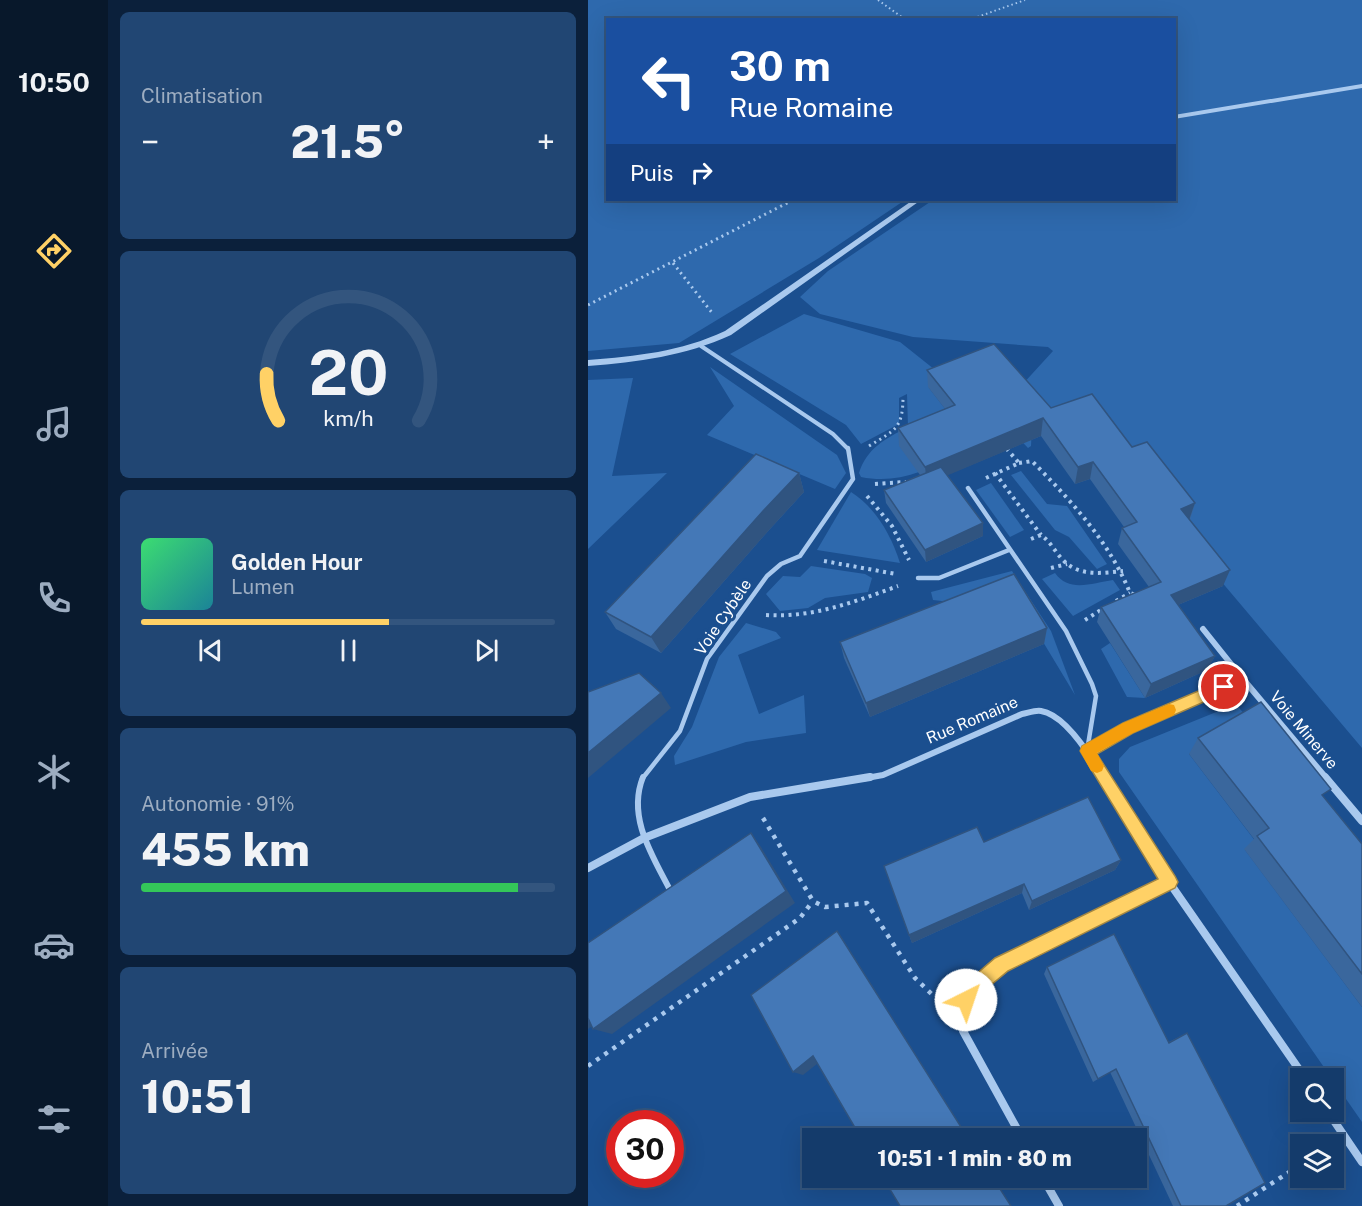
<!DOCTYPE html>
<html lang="fr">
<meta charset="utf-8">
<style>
body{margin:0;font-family:"Public Sans",sans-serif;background:#214673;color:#f1f3f6;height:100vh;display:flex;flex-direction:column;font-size:22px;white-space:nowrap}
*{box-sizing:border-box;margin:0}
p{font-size:20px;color:#9dadc1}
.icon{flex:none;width:33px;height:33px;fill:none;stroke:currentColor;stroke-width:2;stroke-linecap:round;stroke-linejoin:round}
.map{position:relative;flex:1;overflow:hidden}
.side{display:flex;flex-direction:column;gap:12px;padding:12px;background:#0b203b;width:480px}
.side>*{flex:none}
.banner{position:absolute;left:18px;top:18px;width:570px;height:183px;border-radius:0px;box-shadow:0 6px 24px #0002,0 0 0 2px #33557e;background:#1a4fa0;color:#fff;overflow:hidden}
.fabs{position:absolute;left:702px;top:1068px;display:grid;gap:12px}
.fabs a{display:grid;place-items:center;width:54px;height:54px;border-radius:0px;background:#143b6b;box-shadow:0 6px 24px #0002,0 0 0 2px #33557e;font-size:30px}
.speed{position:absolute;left:18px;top:1110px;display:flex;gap:12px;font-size:30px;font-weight:700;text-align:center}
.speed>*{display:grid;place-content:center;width:78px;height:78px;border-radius:50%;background:#143b6b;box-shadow:0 6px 24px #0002,0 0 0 2px #33557e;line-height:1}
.speed .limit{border:9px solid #d22;background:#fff;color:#111}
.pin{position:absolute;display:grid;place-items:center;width:51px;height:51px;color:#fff;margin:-26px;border:3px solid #fff;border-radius:50%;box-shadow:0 2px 6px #0007}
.me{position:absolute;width:66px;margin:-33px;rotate:41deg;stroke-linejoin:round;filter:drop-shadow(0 0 4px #0008)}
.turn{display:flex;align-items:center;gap:21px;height:126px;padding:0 24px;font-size:27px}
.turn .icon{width:78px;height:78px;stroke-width:2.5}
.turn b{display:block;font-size:42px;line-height:51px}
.then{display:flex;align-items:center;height:57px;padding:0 24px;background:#0003;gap:12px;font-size:22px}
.big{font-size:45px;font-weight:800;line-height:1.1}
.side .tile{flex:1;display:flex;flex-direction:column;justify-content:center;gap:9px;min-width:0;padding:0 21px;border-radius:9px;background:#214673}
.side .dial{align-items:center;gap:0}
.dial svg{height:156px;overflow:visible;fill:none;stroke:#33557e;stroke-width:7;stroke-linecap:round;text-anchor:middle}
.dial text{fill:#f1f3f6;stroke:none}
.song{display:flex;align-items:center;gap:18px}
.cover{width:72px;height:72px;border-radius:9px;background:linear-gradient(135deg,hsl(140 70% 55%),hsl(190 70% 35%))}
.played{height:6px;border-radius:3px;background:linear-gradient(90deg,#ffd166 60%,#33557e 60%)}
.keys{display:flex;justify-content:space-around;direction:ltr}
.heat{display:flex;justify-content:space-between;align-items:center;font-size:33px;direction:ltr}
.charge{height:9px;border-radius:4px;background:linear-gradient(90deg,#34c759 91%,#33557e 0)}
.trip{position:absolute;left:214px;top:1128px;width:345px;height:60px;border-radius:0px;background:#143b6b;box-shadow:0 6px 24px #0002,0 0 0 2px #33557e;font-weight:800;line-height:60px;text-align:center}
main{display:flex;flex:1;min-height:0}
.menu{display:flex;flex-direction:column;width:108px;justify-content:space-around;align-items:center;background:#08182b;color:#9dadc1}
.menu .icon{width:42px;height:42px}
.menu .selected{color:#ffd166}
.menu b{font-size:27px;color:#f1f3f6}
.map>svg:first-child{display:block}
.green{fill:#2e69ad}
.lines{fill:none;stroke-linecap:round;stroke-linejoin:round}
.path-far3{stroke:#a9c9ee;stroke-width:2;stroke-dasharray:1.5 3;stroke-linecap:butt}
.path-far2{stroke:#a9c9ee;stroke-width:3;stroke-dasharray:2 4;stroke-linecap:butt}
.path-far1{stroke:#a9c9ee;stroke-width:4;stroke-dasharray:3 4.5;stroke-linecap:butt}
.path{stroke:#a9c9ee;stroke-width:4.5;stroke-dasharray:4 6;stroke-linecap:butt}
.service-far2{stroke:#a9c9ee;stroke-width:4}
.service-far1{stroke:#a9c9ee;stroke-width:4.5}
.service{stroke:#a9c9ee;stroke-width:6}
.minor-far1{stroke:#a9c9ee;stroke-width:6}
.minor{stroke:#a9c9ee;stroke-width:8}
.tertiary{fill:#a9c9ee;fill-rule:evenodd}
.wall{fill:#3a679d}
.shaded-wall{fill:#305480}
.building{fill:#4478b7;stroke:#305480;stroke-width:1.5}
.route{fill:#ffd166;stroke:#a68842;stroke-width:1.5}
.slow{fill:#f59e0b}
.labels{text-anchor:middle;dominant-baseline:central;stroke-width:6;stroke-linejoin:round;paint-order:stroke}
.street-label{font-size:16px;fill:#fff;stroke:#1b4f8f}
</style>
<main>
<nav class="menu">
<b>10:50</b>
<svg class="icon selected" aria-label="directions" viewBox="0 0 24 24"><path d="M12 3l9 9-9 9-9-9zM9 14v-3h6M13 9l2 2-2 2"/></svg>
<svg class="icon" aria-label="music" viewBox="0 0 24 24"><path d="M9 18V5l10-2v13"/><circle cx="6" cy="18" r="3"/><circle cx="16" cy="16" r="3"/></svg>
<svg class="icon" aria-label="phone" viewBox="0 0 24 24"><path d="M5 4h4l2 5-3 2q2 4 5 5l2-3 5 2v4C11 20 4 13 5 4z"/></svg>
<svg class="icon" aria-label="climate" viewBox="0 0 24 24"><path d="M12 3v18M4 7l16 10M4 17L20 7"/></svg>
<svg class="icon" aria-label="car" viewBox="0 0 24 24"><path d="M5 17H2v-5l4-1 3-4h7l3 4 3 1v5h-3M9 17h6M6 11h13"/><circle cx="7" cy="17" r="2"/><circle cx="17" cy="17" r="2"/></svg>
<svg class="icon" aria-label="filters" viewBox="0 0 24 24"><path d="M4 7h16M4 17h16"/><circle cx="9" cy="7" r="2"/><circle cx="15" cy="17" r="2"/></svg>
</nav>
<section class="side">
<div class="tile"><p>Climatisation</p>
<div class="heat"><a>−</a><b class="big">21.5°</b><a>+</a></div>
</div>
<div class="tile dial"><svg viewBox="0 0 100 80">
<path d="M14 69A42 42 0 1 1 86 69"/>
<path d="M14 69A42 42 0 0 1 8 45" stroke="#ffd166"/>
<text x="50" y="56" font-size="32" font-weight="700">20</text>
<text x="50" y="72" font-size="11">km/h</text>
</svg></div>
<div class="tile">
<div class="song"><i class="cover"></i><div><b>Golden Hour</b><p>Lumen</p></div></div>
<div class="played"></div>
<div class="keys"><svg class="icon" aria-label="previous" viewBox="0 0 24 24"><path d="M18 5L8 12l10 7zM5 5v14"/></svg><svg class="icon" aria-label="pause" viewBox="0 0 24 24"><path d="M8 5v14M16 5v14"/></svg><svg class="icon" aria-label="next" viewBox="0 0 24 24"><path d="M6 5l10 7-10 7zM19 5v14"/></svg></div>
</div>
<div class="tile"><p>Autonomie · 91%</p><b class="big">455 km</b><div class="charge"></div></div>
<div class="tile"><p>Arrivée</p><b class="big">10:51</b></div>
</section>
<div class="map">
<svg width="774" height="1206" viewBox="0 0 774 1206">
<rect width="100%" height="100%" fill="#1b4f8f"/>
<!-- green -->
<g class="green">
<path d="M0,0H774V748L605,548L444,426L443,446L440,448L413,420L433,386L465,351L460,347L325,337L232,314L212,297L240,271L345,200H586V20H20V200H317L231,258L91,343L0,351Z"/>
<path d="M216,314L312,342L356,377L341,388L368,423L331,472C312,479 293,481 273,477L271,473C279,448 297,439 320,427L319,394L311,398V424L273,444L258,425L142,354Z"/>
<path d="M122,367L249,455L258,473L247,489L119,435L146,406Z"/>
<path d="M45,378L24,476L79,473L0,549V380Z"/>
<path d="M433,471L459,504L479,506L519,564L509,569L481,537L467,530L423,475Z"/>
<path d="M403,483L436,530L422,537L388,490Z"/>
<path d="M263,492C288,508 303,535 312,563L229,550Z"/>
<path d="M223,566L277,574L284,578L280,592L237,598L220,608L192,611L178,594L195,576L212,577Z"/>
<path d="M424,571L463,631L487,695L425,592L371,603L345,600L343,592Z"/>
<path d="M467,573C481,593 504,583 525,580L532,590L485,616L454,579Z"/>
<path d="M158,623L188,632L193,638L150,655L171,714L216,695L218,733L158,742L87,765L86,756L104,727L131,657Z"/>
<path d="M522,643L557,698L539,697L513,649Z"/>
<path d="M648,704L661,720L601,754L668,842L657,850L774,1007V1122L531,772V759L542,747Z"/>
</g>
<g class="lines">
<!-- path-far3 -->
<g class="path-far3">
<path d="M290,0L318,20"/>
<path d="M381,20L437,0"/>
</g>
<!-- path-far2 -->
<g class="path-far2">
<path d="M85,263L125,314"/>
<path d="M0,305L205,200"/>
<path d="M281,446C307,430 315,429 315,396"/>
<path d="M417,447L419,449"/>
</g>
<!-- path-far1 -->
<g class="path-far1">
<path d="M431,463L444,461C483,501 521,541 542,593L548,595"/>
<path d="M407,473L453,535"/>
<path d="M398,478L431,463L418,448"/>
<path d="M287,484L318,482"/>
<path d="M279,496L304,526L321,560"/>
<path d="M443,539L453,535C463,542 467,552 475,560C491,577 515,573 535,571"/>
<path d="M236,561L308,574"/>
<path d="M463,568L479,564"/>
<path d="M528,601L542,593"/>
<path d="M178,615C225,618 266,602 310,586"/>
<path d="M497,620L516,608"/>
</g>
<!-- path -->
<g class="path">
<path d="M175,818L225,901L237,907L279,903L327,978L350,1000"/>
<path d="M0,1066L212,918L225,901"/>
<path d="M649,1206L712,1165"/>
</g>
<!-- service-far2 -->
<path class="service-far2" d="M113,346L245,434L260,449"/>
<!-- service-far1 -->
<g class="service-far1">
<path d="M380,488L478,631L504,684L508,696L499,751"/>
<path d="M330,578H351L421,550"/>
<path d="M54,779L92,731L119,659L179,576L193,564L212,556L265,479L260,448"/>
</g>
<!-- service -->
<path class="service" d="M55,777C39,817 64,855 82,890"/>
<!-- minor-far1 -->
<g class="minor-far1">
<path d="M615,629L655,679"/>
<path d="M499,751L540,728L655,679L739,779"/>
<path d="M273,779L295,775L434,714C440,713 447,710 453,711C478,715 504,758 516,779"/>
</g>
<!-- minor -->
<g class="minor">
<path d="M515,777L581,882L717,1078"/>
<path d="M737,777L774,821"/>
<path d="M0,868L56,838L162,797L282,777"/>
<path d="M740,1112L774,1162"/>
<path d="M434,1138L375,1031L372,1011L384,989L414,965L581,882"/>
<path d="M455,1178L471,1206"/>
</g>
<!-- tertiary -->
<g class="tertiary">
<path d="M774,84V88L586,119V115Z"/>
<path d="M325,200H333L143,335C97,356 50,362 0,366V360C49,356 92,352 137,331Z"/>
</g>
</g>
<!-- wall -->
<g class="wall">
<path d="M339,370L463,408L544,447L607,503L602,520L635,586L590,605L627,656L619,670L557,698L509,622L513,607L561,587L530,544L534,528L536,527L502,479L487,484L453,436L359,475L395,536L338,562L298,503L296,490L332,475L311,446L310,428L357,409L340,387Z"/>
<path d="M211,473L216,492L182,529L73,653L28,629L17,612Z"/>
<path d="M459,628L456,644L282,717L256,658L252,642Z"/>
<path d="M610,738L735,797L774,844V1007L656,849L666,839L601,754Z"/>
<path d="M396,842L533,860L527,870L441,910L434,893L324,943L296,866Z"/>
<path d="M459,967L581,1042L599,1033L638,1206H585L522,1072L505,1082L456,974Z"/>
</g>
<!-- shaded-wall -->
<g class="shaded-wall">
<path d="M455,418L453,436L339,484L337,467Z"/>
<path d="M505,462L502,479L487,484L490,467Z"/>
<path d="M211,473L216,492L182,529L73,653L63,637L175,511Z"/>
<path d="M607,503L601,520L593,509Z"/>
<path d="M395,523V536L338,562L337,550Z"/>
<path d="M642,570L635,586L578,610L583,595Z"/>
<path d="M459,628L456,644L282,717L278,703Z"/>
<path d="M627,656L619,670L557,698L563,684Z"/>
<path d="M73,693L83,708L0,778V753Z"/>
<path d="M163,833L173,847L207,903L24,1034L5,1029Z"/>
<path d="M533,860L527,870L441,910L444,901Z"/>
<path d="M436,884L434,893L324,943L321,935Z"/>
<path d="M0,1012L17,1017L0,1029Z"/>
<path d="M225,1056L234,1060L215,1075L205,1072Z"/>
</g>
<!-- building -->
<g class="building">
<path d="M406,344L463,408L504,394L544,447L559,442L607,503L593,509L642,570L583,595L627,656L563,684L513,607L573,582L534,528L549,522L505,462L490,467L455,418L337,467L310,428L367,405L339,370Z"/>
<path d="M168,454L211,473L175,511L63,637L17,612Z"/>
<path d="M353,467L395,523L337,550L296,490Z"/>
<path d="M426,574L459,628L278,703L252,642Z"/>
<path d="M51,673L73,693L0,753V692Z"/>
<path d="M673,702L743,789L734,795L774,844V974L669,836L681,828L610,738Z"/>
<path d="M500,797L533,860L444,901L436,884L321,935L296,866L389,827L396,842Z"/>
<path d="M163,833L198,891L5,1029L0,1018V943Z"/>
<path d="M249,931L380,1138H273L225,1056L205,1072L163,995Z"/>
<path d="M526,934L581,1043L599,1033L677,1183L638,1206H593L528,1069L510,1079L459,967Z"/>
<path d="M295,1178H405L423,1206H312Z"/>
</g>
<!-- route -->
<path class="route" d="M636,680L641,682L643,687L641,691L545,733L509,754L587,876L590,882L587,888L420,971L391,995L385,1006L378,1009L372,1006L369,1000L378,983L407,958L570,879L492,751L494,746L535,723Z"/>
<!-- slow -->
<path class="slow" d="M581,704L586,705L588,710L586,715L545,733L509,753L516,766L514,771L509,773L503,771L492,751L494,746L535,723Z"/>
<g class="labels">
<!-- street labels -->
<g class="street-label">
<text transform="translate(135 617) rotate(-56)">Voie Cybèle</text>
<text transform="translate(384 720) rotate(-23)">Rue Romaine</text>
<text transform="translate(716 730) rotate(50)">Voie Minerve</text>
</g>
</g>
</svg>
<div class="fabs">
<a><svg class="icon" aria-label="search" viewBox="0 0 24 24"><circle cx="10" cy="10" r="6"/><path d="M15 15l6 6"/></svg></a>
<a><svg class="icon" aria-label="layers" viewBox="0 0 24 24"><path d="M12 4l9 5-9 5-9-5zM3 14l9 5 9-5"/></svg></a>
</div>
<div class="speed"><div class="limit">30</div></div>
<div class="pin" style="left:636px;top:687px;background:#d93025"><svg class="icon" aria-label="arrive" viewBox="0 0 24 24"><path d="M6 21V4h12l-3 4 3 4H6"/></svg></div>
<svg class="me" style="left:378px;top:1000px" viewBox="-20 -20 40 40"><circle r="19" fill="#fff"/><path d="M0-13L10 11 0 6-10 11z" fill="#ffd166"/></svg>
<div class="trip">10:51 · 1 min · 80 m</div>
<div class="banner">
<div class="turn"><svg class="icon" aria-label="left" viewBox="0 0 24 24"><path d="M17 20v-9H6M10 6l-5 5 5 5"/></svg><div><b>30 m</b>Rue Romaine</div></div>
<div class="then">Puis<svg class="icon" aria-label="right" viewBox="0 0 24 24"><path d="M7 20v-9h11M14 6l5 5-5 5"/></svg></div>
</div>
</div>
</main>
